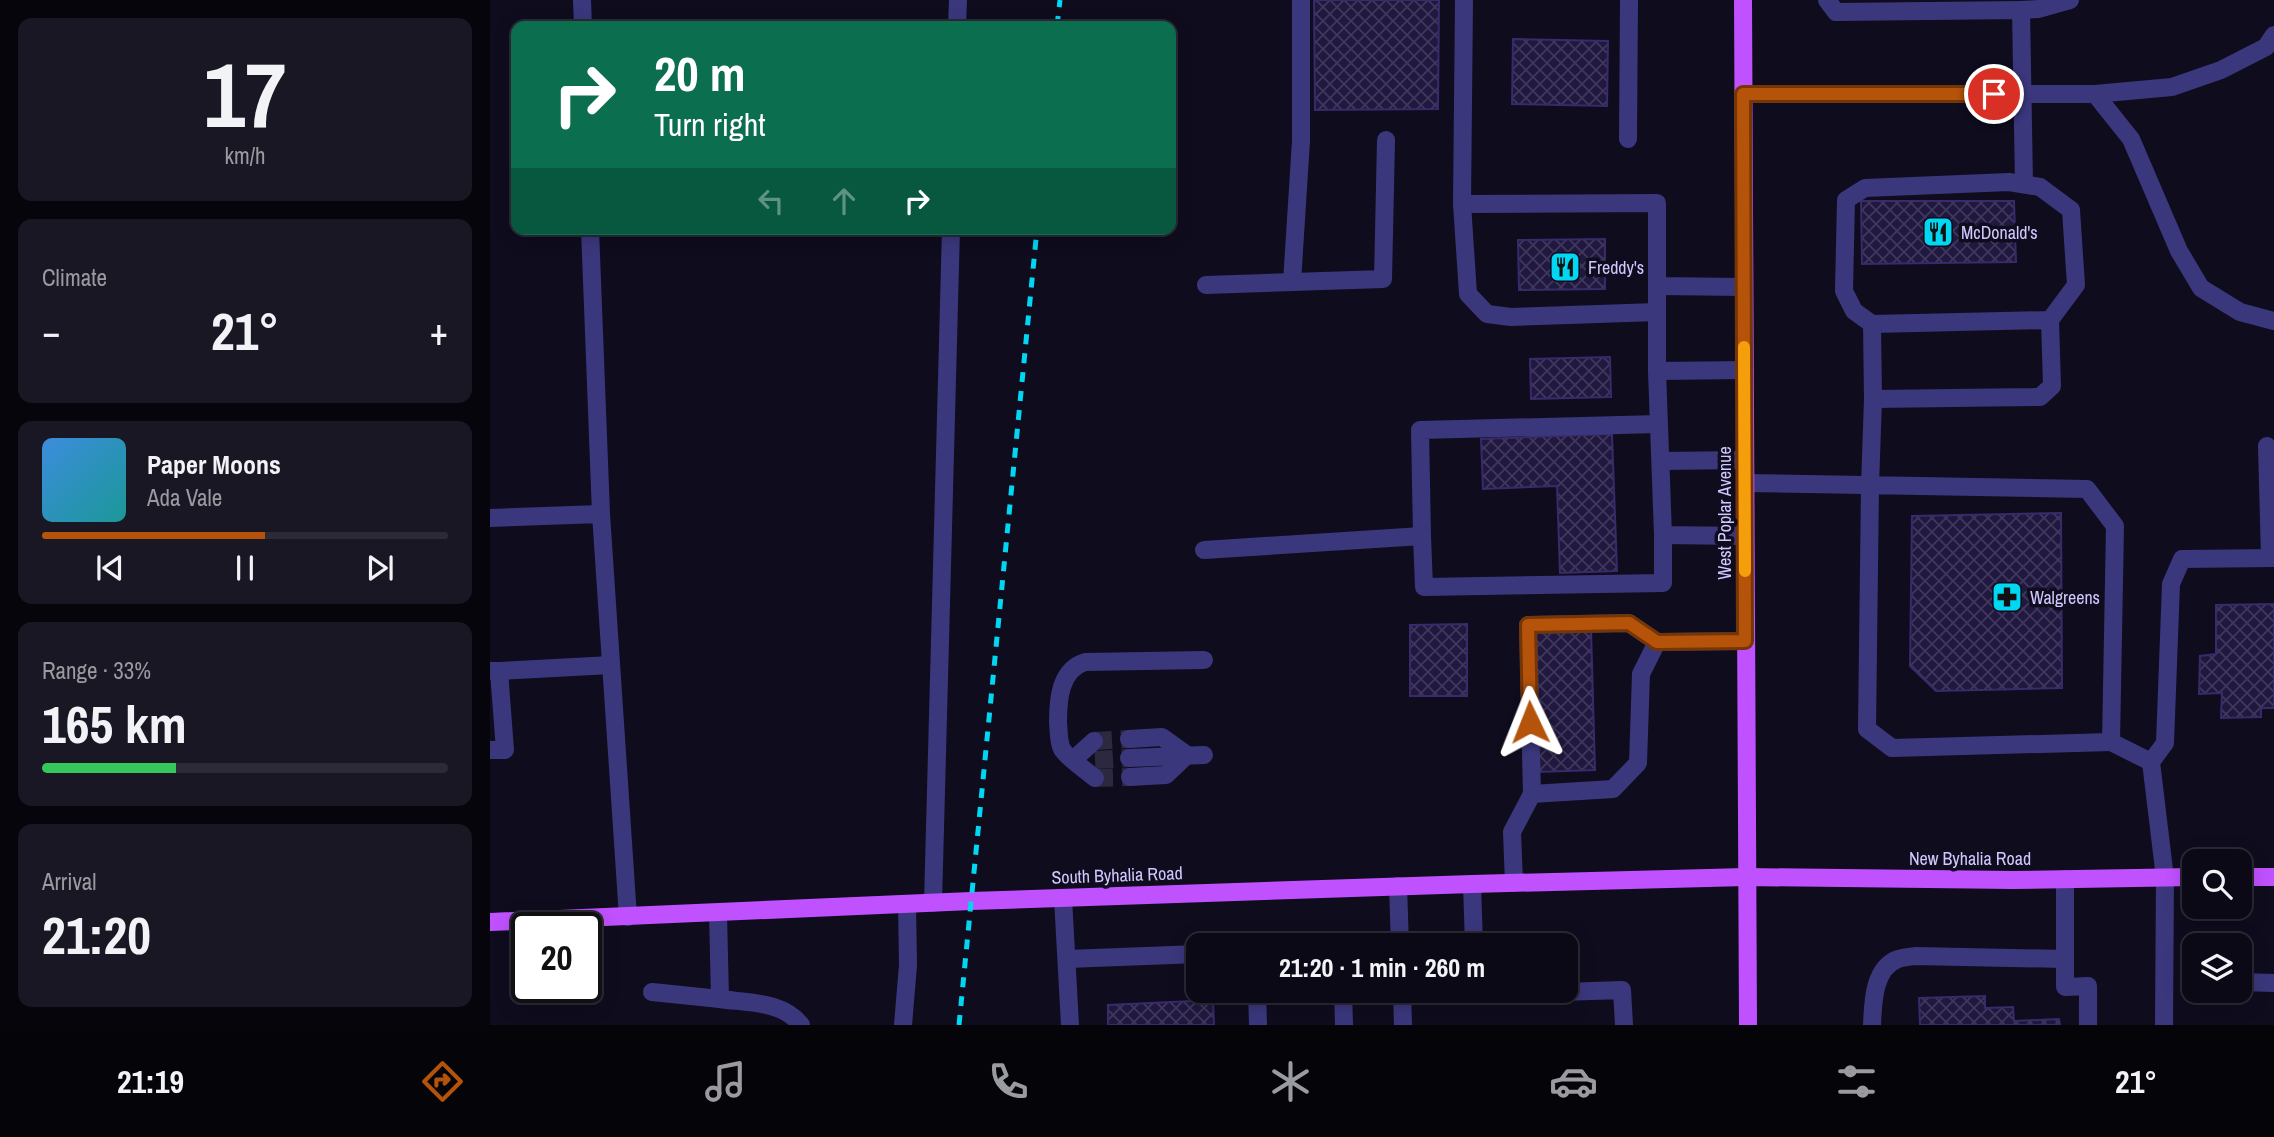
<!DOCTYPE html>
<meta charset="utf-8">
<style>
body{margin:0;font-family:"Archivo Narrow",sans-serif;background:#191723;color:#f1f3f6;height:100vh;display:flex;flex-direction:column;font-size:26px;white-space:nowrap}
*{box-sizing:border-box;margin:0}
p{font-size:23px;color:#9a9aa1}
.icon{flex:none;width:38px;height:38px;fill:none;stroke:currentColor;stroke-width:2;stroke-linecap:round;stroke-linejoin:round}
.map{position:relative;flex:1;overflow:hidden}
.side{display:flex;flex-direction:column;gap:18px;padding:18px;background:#06050c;width:490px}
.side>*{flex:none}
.banner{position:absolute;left:21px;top:21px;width:665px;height:214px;border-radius:14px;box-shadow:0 4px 18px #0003,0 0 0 2px #2b2a35;background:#0b6e4f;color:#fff;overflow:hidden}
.tools{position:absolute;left:1692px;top:849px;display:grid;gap:14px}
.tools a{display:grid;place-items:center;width:70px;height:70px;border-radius:14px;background:#0b0916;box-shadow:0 4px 18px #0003,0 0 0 2px #2b2a35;font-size:35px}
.speed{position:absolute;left:21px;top:912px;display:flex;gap:14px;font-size:35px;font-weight:700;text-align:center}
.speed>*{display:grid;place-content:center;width:91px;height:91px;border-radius:50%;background:#0b0916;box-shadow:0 4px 18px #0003,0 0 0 2px #2b2a35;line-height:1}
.speed .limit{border:4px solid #111;border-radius:10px;background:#fff;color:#111}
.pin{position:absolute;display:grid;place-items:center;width:60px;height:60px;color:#fff;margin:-30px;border:4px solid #fff;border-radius:50%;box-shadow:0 2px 7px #0007}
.me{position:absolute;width:77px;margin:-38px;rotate:358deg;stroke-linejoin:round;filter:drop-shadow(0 0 5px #0008)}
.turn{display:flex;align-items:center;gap:24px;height:147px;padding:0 28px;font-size:32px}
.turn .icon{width:91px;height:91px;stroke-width:2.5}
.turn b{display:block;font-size:49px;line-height:60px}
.lanes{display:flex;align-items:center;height:66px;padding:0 28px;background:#0003;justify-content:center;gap:35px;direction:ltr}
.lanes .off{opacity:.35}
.big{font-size:52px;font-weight:800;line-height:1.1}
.side .card{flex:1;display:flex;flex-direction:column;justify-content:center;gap:10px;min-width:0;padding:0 24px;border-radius:14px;background:#191723}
.side .dial{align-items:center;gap:0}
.dial b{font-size:91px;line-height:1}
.song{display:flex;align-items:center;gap:21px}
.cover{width:84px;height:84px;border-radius:10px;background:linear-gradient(135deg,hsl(210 70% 55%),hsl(180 70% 35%))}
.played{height:7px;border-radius:4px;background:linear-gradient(90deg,#b45309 55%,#2b2a35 55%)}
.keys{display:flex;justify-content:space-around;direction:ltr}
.heat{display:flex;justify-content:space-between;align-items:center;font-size:38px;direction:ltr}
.charge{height:10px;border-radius:5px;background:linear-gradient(90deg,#34c759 33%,#2b2a35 0)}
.trip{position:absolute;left:696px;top:933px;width:392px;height:70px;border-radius:14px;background:#0b0916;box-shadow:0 4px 18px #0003,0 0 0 2px #2b2a35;font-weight:800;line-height:70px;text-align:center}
.dock{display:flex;height:112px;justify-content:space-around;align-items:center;background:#040409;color:#9a9aa1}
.dock .icon{width:49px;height:49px}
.dock .selected{color:#b45309}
.dock b{font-size:32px;color:#f1f3f6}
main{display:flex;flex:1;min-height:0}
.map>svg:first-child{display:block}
.building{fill:url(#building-cross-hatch);stroke:#382a6b;stroke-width:2}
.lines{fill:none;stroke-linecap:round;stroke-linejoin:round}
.minor-tunnel{stroke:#2c2840;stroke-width:18;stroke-dasharray:18 9;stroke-linecap:butt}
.minor{stroke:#3b377d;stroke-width:18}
.major{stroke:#c051fe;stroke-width:18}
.rail{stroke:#01d6f2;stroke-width:5;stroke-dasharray:10 9;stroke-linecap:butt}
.route-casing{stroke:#753606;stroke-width:18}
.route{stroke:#b45309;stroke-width:12}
.slow{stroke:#f59e0b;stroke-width:12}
.labels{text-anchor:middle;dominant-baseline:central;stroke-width:7;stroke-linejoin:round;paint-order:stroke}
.poi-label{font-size:18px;fill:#d0c9ff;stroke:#0f0c1e;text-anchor:start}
.street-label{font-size:18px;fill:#d0c9ff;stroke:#0f0c1e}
</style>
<main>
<section class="side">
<div class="card dial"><b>17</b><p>km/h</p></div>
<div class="card"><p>Climate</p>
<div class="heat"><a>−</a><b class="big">21°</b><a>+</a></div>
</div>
<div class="card">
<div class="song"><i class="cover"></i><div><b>Paper Moons</b><p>Ada Vale</p></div></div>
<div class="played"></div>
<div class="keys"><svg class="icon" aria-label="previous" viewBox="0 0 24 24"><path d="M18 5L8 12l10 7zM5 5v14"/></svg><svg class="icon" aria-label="pause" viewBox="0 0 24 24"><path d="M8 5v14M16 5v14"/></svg><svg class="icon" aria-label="next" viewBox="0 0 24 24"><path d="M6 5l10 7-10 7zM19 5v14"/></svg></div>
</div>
<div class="card"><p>Range · 33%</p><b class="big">165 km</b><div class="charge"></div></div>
<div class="card"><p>Arrival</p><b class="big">21:20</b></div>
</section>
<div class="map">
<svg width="1784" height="1025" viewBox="0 0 1784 1025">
<defs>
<pattern id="building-cross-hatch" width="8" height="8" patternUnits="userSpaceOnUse" patternTransform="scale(1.75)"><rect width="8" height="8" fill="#21183f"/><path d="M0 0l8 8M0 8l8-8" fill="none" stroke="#40385c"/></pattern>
</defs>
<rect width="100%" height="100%" fill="#0f0c1e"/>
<!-- building -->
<g class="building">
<path d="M824,0H949L948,109L825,110Z"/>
<path d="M1023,39L1118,41L1117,106L1022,104Z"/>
<path d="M1371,201H1524L1526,262L1372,264Z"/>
<path d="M1115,239V289L1029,290L1028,240Z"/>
<path d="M1120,357L1121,397L1041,399L1040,359Z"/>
<path d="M1122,434L1127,571L1070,573L1067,486L993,489L991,439Z"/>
<path d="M1571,513L1572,688L1446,691L1420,666L1422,516Z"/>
<path d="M1784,604V708H1771V717L1731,718L1732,693L1709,694L1710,656L1726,654V605Z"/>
<path d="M977,624V696H920V625Z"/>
<path d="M1101,629L1105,770L1048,772L1045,631Z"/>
<path d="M1495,996V1008L1523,1007L1524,1021L1569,1019L1570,1025H1430L1429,998Z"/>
<path d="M723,1000L724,1025H618V1005Z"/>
</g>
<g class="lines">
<!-- minor-tunnel -->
<g class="minor-tunnel">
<path d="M604,741L639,739"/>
<path d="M605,760L639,758"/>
<path d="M605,778L640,777"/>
</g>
<!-- minor -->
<g class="minor">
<path d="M92,0L93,26"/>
<path d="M974,0L972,204L1167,203V286L1254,287"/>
<path d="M1337,0L1346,12L1531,10L1534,184"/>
<path d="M1531,10L1548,9L1580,0"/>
<path d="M467,26L468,0"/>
<path d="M1253,94H1605L1641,139L1689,251L1711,288L1750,312L1784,321"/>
<path d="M1605,94L1682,87L1731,70L1776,47L1784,35"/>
<path d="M1138,139L1139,0"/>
<path d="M972,204L978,294L997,314L1021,317L1167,312"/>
<path d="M100,229L111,514"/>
<path d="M802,282L811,141V0"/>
<path d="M716,285L893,279L896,140"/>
<path d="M1167,286V371L1173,535L1255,536"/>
<path d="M1167,371L1255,370"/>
<path d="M1383,399L1550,397L1562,386L1560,320L1586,285L1581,210L1550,187L1519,182L1375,188L1356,200L1354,291L1364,311L1382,324L1560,320"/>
<path d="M1777,446L1780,558"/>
<path d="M1171,461L1255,460"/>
<path d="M1255,483L1597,489L1625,526L1621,742L1402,748L1377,729L1380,486L1383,399L1382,324"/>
<path d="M0,518L111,514L138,917"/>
<path d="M932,536L930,430L1169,424"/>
<path d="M714,550L932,536L934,587L1173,583V535"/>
<path d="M0,671H9L15,750H0"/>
<path d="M9,671L121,665"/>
<path d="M639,739L672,737L697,755"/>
<path d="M1621,742L1661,762"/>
<path d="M639,758L714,755"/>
<path d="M583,760L604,741"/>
<path d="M640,777L676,775L697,755"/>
<path d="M605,778C597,771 576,757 572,749C568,741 569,731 568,722C568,699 570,670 595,662L714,660"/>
<path d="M1042,794L1038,625L1139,623L1167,642"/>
<path d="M1575,879V987L1598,986V1025"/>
<path d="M1024,883L1022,832L1042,794L1123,789L1148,763L1151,674L1167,642L1256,641"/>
<path d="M982,884L984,945"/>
<path d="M908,886L910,945"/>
<path d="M573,898L580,1025"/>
<path d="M443,903L461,229"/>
<path d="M228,913L230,999C258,1003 293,1001 311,1025"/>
<path d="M577,959L709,954"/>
<path d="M1750,982L1784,983"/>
<path d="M767,990L768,1025"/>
<path d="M853,990L854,1025"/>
<path d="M912,990L913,1025"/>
<path d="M984,990V995L1132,990L1134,1025"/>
<path d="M162,992L230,999"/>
<path d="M413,1025L418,965L417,904"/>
<path d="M1382,1025C1383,1004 1383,968 1408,959C1413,957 1420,957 1425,956L1575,959"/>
<path d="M1674,1025L1675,878L1661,762L1675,743L1681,584L1692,559L1784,558"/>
</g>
<!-- major -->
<g class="major">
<path d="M1253,0L1258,1025"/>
<path d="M1750,877H1784"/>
<path d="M0,922L481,901L982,884L1256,877L1523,880L1704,877"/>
</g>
<!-- rail -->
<g class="rail">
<path d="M567,26L570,0"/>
<path d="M469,1025L547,229"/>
</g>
</g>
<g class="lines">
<!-- route casing -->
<g class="route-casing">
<path id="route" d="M1040,722L1038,625L1139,623L1167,642L1255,641L1253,94H1504"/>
</g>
<!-- route -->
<use href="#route" class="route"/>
<!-- slow -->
<path class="slow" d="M1254,347L1255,571"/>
</g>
<!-- icons -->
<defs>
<g id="restaurant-square" transform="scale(1.575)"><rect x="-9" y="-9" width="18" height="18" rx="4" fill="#01d6f2" stroke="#0f0c1e"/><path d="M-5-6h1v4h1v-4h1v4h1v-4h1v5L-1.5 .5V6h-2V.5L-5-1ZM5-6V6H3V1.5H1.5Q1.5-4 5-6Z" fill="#111"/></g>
<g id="pharmacy-square" transform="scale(1.575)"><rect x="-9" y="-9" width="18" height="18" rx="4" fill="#01d6f2" stroke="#0f0c1e"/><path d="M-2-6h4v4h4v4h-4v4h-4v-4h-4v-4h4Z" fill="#111"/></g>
</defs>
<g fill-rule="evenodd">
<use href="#restaurant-square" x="1448" y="232"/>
<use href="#restaurant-square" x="1075" y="267"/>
<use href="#pharmacy-square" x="1517" y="597"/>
</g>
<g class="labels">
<!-- poi labels -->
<g class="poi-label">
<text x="1471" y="232">McDonald's</text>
<text x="1098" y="267">Freddy's</text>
<text x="1540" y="597">Walgreens</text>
</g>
<!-- street labels -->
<g class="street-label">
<text transform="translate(1234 513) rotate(-90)">West Poplar Avenue</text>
<text x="1480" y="858">New Byhalia Road</text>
<text transform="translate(627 875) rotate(-2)">South Byhalia Road</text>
</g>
</g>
</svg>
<div class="tools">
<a><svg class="icon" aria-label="search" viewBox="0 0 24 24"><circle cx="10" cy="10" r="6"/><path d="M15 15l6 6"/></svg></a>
<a><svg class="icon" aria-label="layers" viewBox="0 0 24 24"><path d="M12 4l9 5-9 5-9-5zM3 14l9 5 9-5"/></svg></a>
</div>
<div class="speed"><div class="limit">20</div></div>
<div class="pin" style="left:1504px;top:94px;background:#d93025"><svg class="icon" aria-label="arrive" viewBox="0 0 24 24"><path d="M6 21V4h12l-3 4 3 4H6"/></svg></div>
<svg class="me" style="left:1040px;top:722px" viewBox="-20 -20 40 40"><path d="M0-17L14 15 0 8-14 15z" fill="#b45309" stroke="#fff" stroke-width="4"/></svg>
<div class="trip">21:20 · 1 min · 260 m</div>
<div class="banner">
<div class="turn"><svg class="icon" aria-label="right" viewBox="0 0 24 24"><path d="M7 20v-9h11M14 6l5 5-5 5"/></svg><div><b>20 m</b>Turn right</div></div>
<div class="lanes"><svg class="icon off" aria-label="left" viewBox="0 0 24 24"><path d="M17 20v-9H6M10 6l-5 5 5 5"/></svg><svg class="icon off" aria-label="ahead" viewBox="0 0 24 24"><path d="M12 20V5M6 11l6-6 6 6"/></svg><svg class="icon" aria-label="right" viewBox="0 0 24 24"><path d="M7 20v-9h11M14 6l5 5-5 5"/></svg></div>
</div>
</div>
</main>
<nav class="dock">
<b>21:19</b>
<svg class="icon selected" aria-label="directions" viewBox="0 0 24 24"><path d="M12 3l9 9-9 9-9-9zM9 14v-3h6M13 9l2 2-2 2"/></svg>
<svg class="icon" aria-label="music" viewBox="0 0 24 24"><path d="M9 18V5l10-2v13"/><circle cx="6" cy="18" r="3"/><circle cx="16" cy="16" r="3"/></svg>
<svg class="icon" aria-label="phone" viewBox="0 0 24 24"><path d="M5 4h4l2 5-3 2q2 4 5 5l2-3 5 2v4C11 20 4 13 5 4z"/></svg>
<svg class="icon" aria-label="climate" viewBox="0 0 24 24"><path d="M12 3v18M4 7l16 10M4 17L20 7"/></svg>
<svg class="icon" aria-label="car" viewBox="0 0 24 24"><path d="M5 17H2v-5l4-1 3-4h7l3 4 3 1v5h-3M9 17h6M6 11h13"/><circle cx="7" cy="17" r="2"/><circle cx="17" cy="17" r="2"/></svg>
<svg class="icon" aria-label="filters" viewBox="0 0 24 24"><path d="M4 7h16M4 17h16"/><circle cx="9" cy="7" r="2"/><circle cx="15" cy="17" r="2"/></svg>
<b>21°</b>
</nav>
